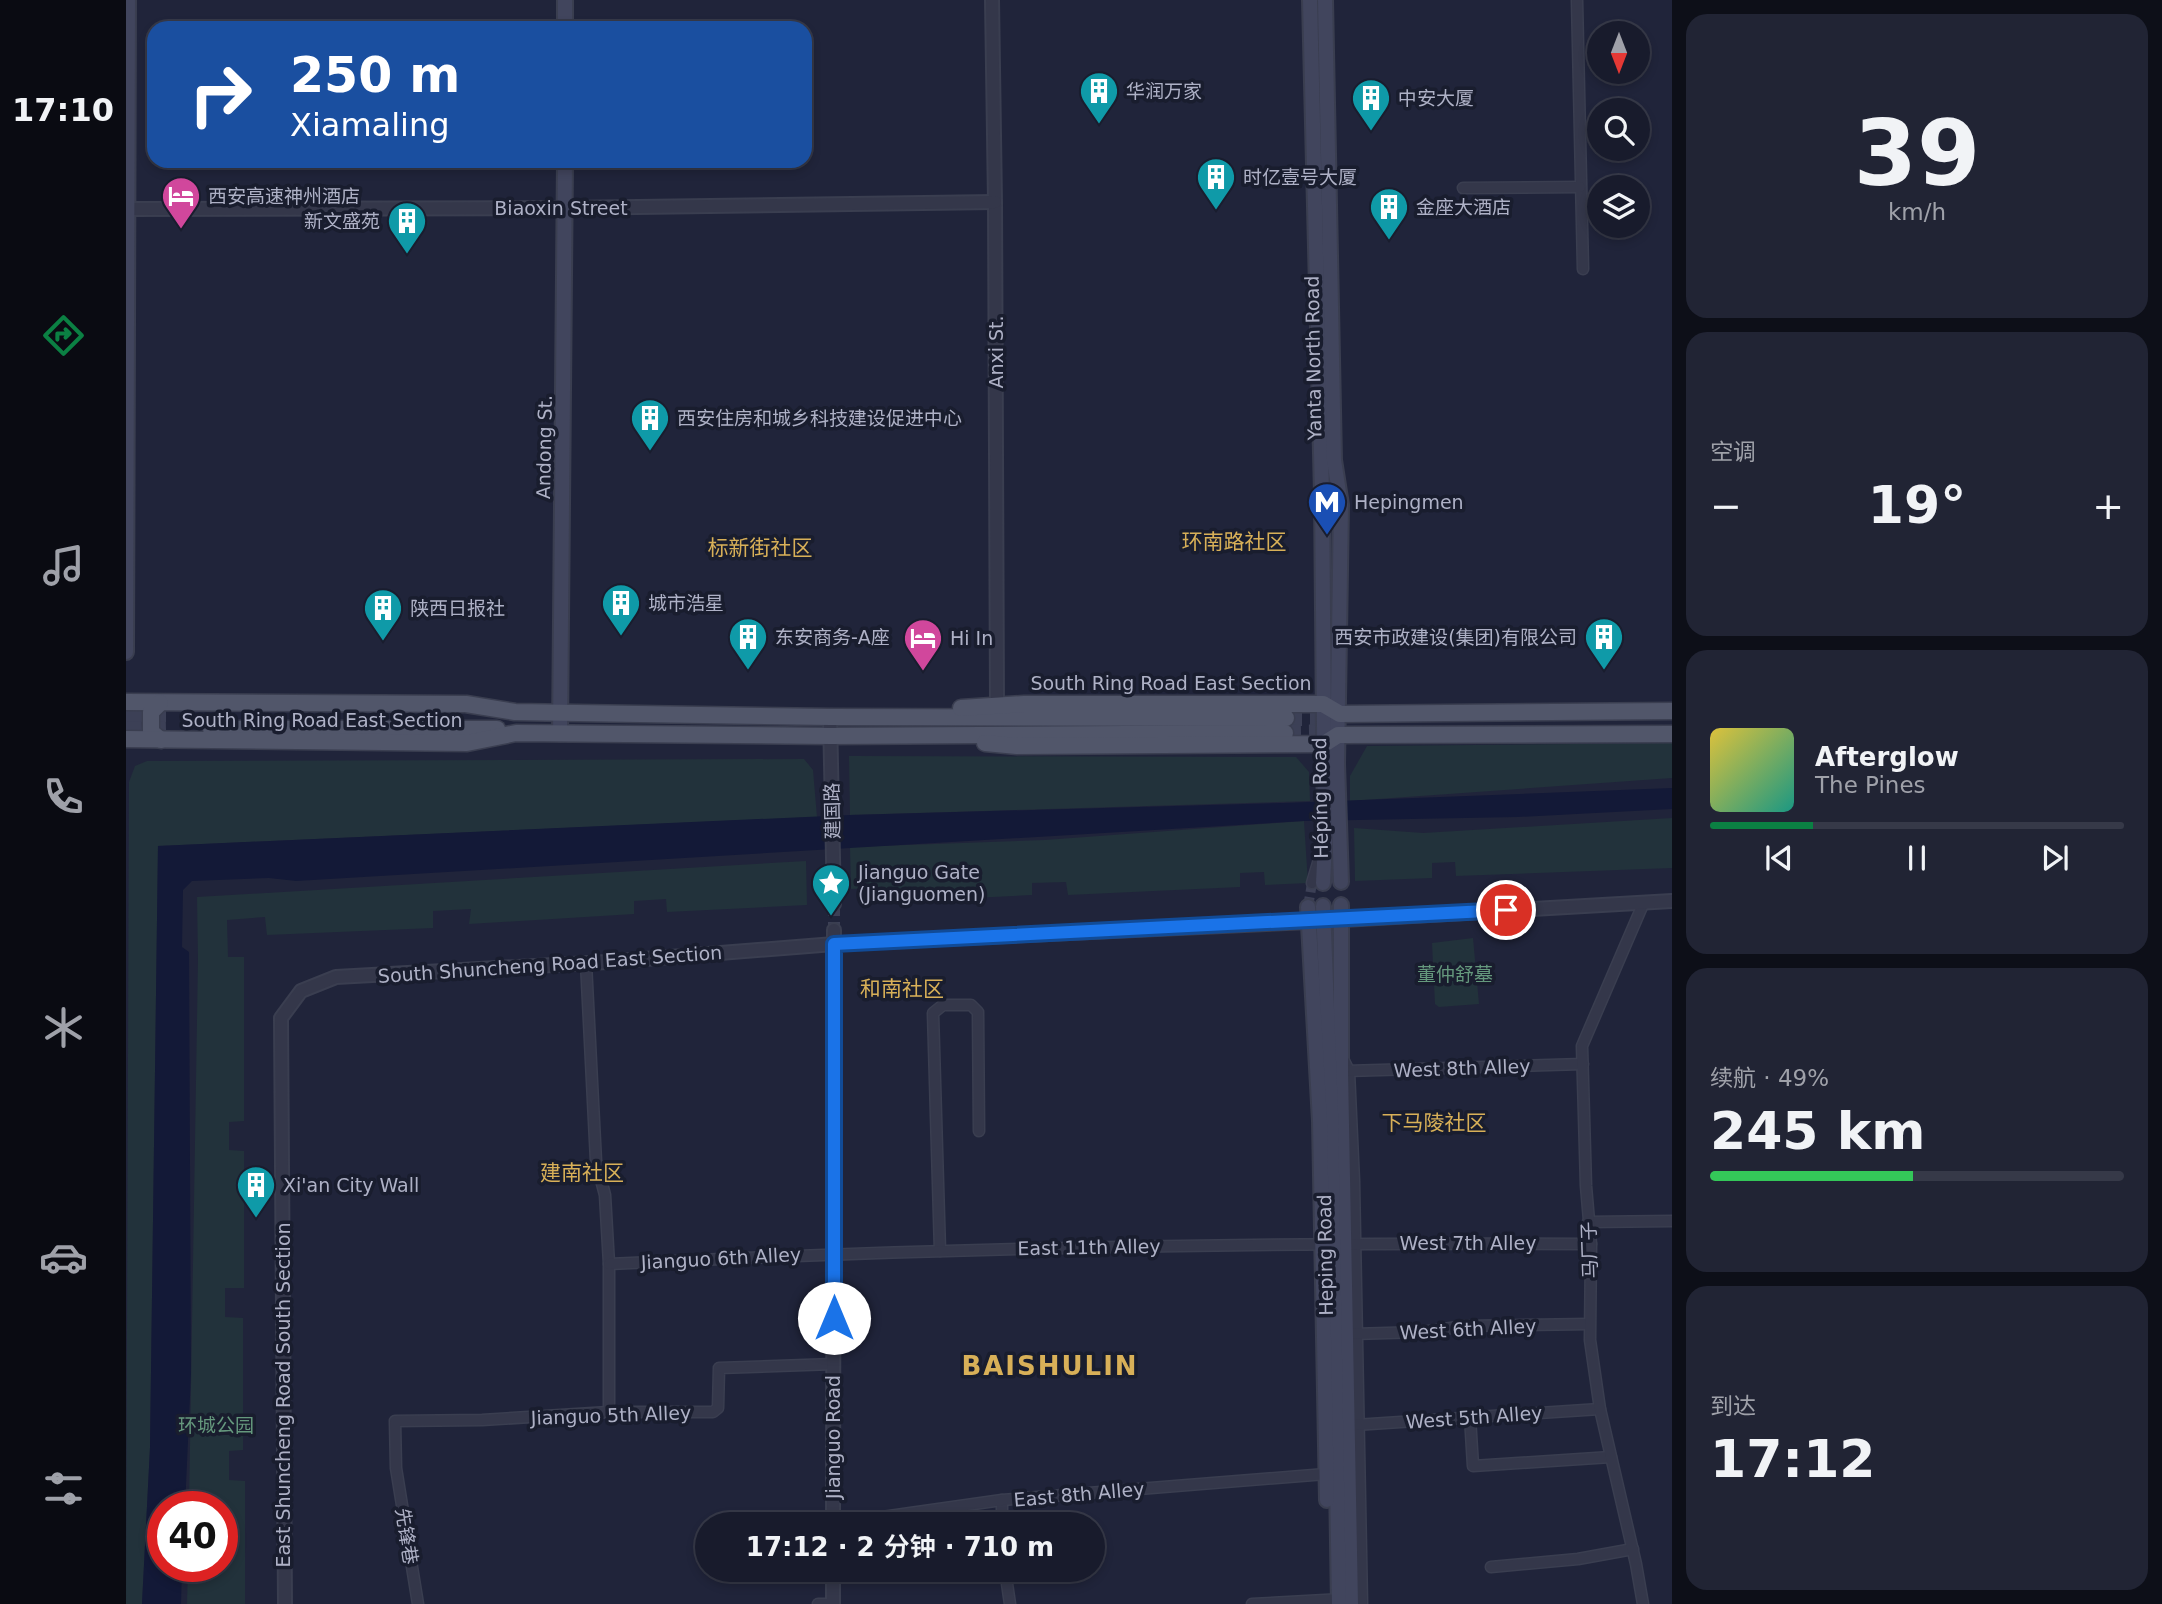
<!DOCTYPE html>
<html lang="zh">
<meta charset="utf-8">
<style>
body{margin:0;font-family:"DejaVu Sans","Noto Sans SC",sans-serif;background:#212434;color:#f1f3f6;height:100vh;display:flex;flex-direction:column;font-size:26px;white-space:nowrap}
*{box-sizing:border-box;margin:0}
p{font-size:23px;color:#9fa1a9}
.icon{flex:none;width:38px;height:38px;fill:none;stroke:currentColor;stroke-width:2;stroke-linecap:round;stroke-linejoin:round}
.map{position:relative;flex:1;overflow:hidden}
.panel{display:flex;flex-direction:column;gap:14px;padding:14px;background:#0d0f18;width:490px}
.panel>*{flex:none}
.banner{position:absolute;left:21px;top:21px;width:665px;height:147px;border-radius:21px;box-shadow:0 4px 10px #0003,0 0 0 2px #363948;background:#1a4fa0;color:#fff;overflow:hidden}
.needle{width:46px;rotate:180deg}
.fabs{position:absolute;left:1461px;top:21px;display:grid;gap:14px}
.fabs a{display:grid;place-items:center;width:63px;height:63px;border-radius:50%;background:#181b2c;box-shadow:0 4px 10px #0003,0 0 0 2px #363948;font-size:35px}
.speed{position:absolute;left:21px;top:1491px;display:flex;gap:14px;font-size:35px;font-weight:700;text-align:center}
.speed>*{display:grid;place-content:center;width:91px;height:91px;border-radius:50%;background:#181b2c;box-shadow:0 4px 10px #0003,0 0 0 2px #363948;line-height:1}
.speed .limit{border:10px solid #d22;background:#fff;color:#111}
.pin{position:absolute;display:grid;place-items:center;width:60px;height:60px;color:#fff;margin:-30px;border:4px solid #fff;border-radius:50%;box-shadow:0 2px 7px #0007}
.me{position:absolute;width:77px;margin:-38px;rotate:0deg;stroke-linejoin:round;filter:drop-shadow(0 0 5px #0008)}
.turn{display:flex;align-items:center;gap:24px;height:147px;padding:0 28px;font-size:32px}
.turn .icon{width:91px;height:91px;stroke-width:2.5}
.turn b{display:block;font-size:49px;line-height:60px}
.big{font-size:52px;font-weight:600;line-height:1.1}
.panel .tile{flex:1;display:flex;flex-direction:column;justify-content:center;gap:10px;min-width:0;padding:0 24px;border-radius:21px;background:#212434}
.panel .dial{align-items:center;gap:0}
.dial b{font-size:91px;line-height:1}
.song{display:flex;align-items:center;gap:21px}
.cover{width:84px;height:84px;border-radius:10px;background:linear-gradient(135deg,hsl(50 70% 55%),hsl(170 70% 35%))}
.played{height:7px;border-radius:4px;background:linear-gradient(90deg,#0b8043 25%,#363948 25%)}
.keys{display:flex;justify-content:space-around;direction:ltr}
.heat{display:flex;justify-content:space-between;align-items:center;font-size:38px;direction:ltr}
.charge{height:10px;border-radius:5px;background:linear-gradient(90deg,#34c759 49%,#363948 0)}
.trip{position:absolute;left:569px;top:1512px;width:410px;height:70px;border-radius:35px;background:#181b2c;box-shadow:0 4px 10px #0003,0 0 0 2px #363948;font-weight:600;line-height:70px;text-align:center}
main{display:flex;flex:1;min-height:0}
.dock{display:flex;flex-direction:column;width:126px;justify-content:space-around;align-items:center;background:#0a0b12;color:#9fa1a9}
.dock .icon{width:49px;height:49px}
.dock .current{color:#0b8043}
.dock b{font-size:32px;color:#f1f3f6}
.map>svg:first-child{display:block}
.green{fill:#22323b}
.water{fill:#131937}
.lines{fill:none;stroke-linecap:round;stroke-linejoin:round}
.minor-tunnel{stroke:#3c4056;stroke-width:10;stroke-dasharray:10 5;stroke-linecap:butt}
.tertiary-tunnel{stroke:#3c4056;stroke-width:12;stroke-dasharray:12 6;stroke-linecap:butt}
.primary-tunnel{stroke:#3c4056;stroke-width:16;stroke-dasharray:16 8;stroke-linecap:butt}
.minor-casing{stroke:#3a3e50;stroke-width:13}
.tertiary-casing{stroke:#3a3e50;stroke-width:16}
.secondary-casing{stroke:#3a3e50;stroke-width:18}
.primary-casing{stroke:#3a3e50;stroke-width:19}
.minor{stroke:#34374a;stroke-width:10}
.tertiary{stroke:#34374a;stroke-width:12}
.secondary{stroke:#41455d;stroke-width:14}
.primary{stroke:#51566a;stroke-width:16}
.route-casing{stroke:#114b97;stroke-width:18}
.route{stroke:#1a73e8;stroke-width:12}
.labels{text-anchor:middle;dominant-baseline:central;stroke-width:7;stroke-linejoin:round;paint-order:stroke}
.poi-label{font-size:19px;fill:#aeb1c6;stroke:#191d2e;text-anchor:start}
.street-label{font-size:19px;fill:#aeb1c6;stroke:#191d2e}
.park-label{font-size:19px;fill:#65987d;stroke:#191d2e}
.neighbourhood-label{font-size:21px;fill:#d8b058;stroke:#191d2e}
.district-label{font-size:26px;font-weight:bold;letter-spacing:2px;fill:#d8b058;stroke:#191d2e}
</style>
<main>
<nav class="dock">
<b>17:10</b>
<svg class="icon current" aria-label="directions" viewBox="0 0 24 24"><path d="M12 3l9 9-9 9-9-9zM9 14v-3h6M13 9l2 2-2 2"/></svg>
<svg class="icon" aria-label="music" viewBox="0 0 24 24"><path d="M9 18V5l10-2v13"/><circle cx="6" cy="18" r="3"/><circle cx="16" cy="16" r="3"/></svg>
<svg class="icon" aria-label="phone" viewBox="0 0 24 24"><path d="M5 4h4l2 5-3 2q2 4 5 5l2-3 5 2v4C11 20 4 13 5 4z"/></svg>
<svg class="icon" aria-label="climate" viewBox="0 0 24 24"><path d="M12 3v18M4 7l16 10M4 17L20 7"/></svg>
<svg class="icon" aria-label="car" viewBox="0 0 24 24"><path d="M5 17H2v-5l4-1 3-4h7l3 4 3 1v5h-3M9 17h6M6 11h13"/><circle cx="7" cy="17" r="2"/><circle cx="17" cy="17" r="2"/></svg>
<svg class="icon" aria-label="filters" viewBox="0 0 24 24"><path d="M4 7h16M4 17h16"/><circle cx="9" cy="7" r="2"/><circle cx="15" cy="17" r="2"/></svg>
</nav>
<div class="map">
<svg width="1546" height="1604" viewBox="0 0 1546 1604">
<rect width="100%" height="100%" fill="#20243a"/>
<!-- green -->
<g class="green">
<path d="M1546,743V778L1224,801V776L1241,746Z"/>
<path d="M723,756L1170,757L1183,772L1184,801L724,815Z"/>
<path d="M678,759L687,770L691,817L32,846L24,1448L16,1604H0L3,782L9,766L21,761Z"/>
<path d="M1546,818V868L1330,876L1329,862L1306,863V878L1229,881L1228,828L1297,833Z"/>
<path d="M1178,821L1182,883L1139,885L1138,872L1114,873V887L942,895L940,882L906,883V895L749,903L748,888L725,889L724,847L919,840Z"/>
<path d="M680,861L681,905L541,912L540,899L508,901V914L343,924L345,909L307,911V928L141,935L139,917L101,920L102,957H118V1121L103,1122V1150L118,1151V1288H99V1317L117,1318V1450L103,1451V1480L119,1481V1604H61L62,1566H96V1507H63L72,959L71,897Z"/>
<path d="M1347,938L1353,1004L1313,1007L1309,1004L1306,943Z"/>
</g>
<!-- water -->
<path class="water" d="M1546,788V809L1392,817L1178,821L170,881L143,878L66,881L57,890L56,947L63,952L65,1374L59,1507H37V1566H56L55,1604H16L24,1448L32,846L724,815L1157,803Z"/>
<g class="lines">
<!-- minor-tunnel -->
<path class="minor-tunnel" d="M1182,907L1186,883"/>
<!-- tertiary-tunnel -->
<path class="tertiary-tunnel" d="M708,904V930"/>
<!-- primary-tunnel -->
<g class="primary-tunnel">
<path d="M0,714H41"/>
<path d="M1160,718H1211"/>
<path d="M0,730L41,729"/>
<path d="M1159,733L1213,732"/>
</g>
<!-- minor casing -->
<g class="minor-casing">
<g id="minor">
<path d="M1451,0L1457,269"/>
<path d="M1337,188L1454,187"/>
<path d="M1186,883L1194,856"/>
<path d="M460,963L470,1161L479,1195L483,1264V1412"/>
<path d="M1216,1057L1223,1071L1228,1181L1236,1604"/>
<path d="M1220,1071L1457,1064"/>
<path d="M1462,1222L1546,1221"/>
<path d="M814,1251L807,1013L817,1005H845L852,1012L853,1131"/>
<path d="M483,1264C810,1248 1137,1242 1465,1244"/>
<path d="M1226,1334L1296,1332L1339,1326L1463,1324"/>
<path d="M1344,1417L1347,1466L1485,1457"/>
<path d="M1229,1425L1474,1409"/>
<path d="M876,1500V1524"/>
<path d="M707,1524L876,1500L1200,1474"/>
<path d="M1365,1567L1452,1559L1507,1549"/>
<path d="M879,1570L884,1604"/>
<path d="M292,1604L270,1468L269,1421L356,1420L483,1412H587L592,1408L593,1368L708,1364"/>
<path d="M692,1604H707"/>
<path d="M1126,1604L1217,1599"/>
<path d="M1517,1604L1510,1564L1474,1409L1464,1340L1465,1244L1460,1186L1456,1046L1518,902"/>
</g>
</g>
<!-- tertiary casing -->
<g class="tertiary-casing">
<g id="tertiary">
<path d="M866,0L869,202L871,705"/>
<path d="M0,209L439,208L869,202"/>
<path d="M704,717L708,904"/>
<path d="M707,1524L708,930"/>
<path d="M159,1604L155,1018L175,991L210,977L481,962L708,944L1183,922L1546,901"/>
<path d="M707,1604V1570"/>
</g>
</g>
<!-- secondary casing -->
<g class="secondary-casing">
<g id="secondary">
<path d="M439,0V28"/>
<path d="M1184,0L1196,494L1199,842L1197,883"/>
<path d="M1199,0L1208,460L1215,505L1211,764L1215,882"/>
<path d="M0,652L2,0"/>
<path d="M434,734L439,161"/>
<path d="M1215,905V1071L1225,1604"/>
<path d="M1197,906L1205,1112L1213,1604"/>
<path d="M1182,907L1194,1121L1201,1500"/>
</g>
</g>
<!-- primary casing -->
<g class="primary-casing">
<g id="primary">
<path d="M0,702L340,704L389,712L704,717L1160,718"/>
<path d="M34,703L25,712V732L35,740"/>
<path d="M835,708L898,704H1197L1214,714L1546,711"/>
<path d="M85,729H371"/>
<path d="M0,739L341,743L390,733L705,736L1159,733"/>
<path d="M859,743L891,746L1198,744L1212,735L1546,734"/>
</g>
</g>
<!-- minor -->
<use href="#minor" class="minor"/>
<!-- tertiary -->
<use href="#tertiary" class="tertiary"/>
<!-- secondary -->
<use href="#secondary" class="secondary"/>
<!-- primary -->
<use href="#primary" class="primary"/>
</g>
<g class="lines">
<!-- route casing -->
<g class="route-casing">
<path id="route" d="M708,1318V944L1380,910"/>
</g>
<!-- route -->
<use href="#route" class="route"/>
</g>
<!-- icons -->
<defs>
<g id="building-pin" transform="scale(2.0125)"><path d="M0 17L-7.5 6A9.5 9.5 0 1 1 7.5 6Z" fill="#0f9aa8" stroke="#191d2e"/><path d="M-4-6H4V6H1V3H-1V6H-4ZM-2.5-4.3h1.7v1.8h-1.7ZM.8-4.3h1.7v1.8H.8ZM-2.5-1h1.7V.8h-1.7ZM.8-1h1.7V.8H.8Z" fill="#fff"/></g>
<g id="hotel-pin" transform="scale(2.0125)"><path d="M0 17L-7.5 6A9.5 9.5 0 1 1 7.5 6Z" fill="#d1479c" stroke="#191d2e"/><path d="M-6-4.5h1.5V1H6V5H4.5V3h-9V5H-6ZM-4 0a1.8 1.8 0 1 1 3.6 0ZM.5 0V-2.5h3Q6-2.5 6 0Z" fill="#fff"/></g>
<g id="metro-pin" transform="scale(2.0125)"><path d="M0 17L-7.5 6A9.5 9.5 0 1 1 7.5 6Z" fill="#1a4fb4" stroke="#191d2e"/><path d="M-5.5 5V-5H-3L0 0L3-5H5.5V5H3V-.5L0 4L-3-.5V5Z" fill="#fff"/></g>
<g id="sight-pin" transform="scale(2.0125)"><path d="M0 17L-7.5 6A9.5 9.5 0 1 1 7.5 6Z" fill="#0f9aa8" stroke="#191d2e"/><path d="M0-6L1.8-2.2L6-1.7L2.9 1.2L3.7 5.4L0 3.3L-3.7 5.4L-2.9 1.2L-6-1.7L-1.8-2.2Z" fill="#fff"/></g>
</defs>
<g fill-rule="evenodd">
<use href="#building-pin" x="973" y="91"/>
<use href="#building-pin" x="1245" y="98"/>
<use href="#building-pin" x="1090" y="177"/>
<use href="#hotel-pin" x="55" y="196"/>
<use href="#building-pin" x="1263" y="207"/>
<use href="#building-pin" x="281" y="221"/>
<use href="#building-pin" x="524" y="418"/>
<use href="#metro-pin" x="1201" y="502"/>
<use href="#building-pin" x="495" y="603"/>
<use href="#building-pin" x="257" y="608"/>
<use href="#building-pin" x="622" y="637"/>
<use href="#building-pin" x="1478" y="637"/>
<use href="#hotel-pin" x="797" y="638"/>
<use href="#sight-pin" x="705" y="883"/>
<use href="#building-pin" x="130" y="1185"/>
</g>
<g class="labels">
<!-- poi labels -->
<g class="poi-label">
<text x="1000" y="91">华润万家</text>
<text x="1272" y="98">中安大厦</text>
<text x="1117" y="177">时亿壹号大厦</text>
<text x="82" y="196">西安高速神州酒店</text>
<text x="1290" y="207">金座大酒店</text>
<text x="254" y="221" text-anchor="end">新文盛苑</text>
<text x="551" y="418">西安住房和城乡科技建设促进中心</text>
<text x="1228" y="502">Hepingmen</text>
<text x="522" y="603">城市浩星</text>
<text x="284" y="608">陕西日报社</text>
<text x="649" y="637">东安商务-A座</text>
<text x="1451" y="637" text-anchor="end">西安市政建设(集团)有限公司</text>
<text x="824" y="638">Hi In</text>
<text x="732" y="872">Jianguo Gate<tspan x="732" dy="22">(Jianguomen)</tspan></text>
<text x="157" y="1185">Xi'an City Wall</text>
</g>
<!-- street labels -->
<g class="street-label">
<text x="435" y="208">Biaoxin Street</text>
<text transform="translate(870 352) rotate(-90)">Anxi St.</text>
<text transform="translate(1187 358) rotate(-91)">Yanta North Road</text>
<text transform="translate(418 447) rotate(-89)">Andong St.</text>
<text x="1045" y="683">South Ring Road East Section</text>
<text x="196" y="720">South Ring Road East Section</text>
<text transform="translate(1194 798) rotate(-91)">Hépíng Road</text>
<text transform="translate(706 811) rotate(-91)">建国路</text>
<text transform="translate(424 964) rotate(-4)">South Shuncheng Road East Section</text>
<text transform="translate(1336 1068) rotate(-2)">West 8th Alley</text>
<text x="1342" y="1243">West 7th Alley</text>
<text transform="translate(963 1247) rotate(-1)">East 11th Alley</text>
<text transform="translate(1463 1250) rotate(-92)">马厂子</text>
<text transform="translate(1199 1255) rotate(-91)">Heping Road</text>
<text transform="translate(595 1258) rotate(-3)">Jianguo 6th Alley</text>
<text transform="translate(1342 1329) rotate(-3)">West 6th Alley</text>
<text transform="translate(157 1395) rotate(-90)">East Shuncheng Road South Section</text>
<text transform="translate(485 1415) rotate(-2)">Jianguo 5th Alley</text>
<text transform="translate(1348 1417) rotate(-4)">West 5th Alley</text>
<text transform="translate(707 1437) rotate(-90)">Jianguo Road</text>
<text transform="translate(953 1494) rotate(-5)">East 8th Alley</text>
<text transform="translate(281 1536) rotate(81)">先锋巷</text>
</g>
<!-- park labels -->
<g class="park-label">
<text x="1329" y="974">董仲舒墓</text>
<text x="90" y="1425">环城公园</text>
</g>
<!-- neighbourhood labels -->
<g class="neighbourhood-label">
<text x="1108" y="542">环南路社区</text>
<text x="634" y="548">标新街社区</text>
<text x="776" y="989">和南社区</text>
<text x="1308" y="1123">下马陵社区</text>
<text x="456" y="1173">建南社区</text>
</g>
<!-- district labels -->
<g class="district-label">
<text x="924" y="1366">BAISHULIN</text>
</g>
</g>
</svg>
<div class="fabs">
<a><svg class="needle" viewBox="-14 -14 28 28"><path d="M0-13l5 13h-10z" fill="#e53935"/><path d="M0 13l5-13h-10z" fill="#9fa1a9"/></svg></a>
<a><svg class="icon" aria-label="search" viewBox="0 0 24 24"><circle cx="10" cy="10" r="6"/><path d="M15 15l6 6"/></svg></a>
<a><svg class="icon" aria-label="layers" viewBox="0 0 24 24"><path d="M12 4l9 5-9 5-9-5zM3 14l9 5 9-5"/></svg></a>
</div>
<div class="speed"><div class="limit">40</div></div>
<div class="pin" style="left:1380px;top:910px;background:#d93025"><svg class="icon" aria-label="arrive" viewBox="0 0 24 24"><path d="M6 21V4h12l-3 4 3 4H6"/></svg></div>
<svg class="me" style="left:708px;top:1318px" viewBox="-20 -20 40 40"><circle r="19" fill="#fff"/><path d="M0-13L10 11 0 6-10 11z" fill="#1a73e8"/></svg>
<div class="trip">17:12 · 2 分钟 · 710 m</div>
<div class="banner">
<div class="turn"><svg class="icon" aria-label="right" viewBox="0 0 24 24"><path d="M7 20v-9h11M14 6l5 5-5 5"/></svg><div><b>250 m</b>Xiamaling</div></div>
</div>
</div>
<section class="panel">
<div class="tile dial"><b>39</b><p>km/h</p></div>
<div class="tile"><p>空调</p>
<div class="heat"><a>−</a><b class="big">19°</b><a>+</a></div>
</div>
<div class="tile">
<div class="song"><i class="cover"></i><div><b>Afterglow</b><p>The Pines</p></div></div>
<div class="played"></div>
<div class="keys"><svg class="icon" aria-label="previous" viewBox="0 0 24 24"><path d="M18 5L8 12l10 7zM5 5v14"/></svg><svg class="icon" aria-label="pause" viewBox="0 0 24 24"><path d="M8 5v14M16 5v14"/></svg><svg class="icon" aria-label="next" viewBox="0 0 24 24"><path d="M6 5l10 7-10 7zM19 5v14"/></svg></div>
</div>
<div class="tile"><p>续航 · 49%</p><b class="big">245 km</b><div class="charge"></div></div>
<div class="tile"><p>到达</p><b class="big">17:12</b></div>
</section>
</main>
